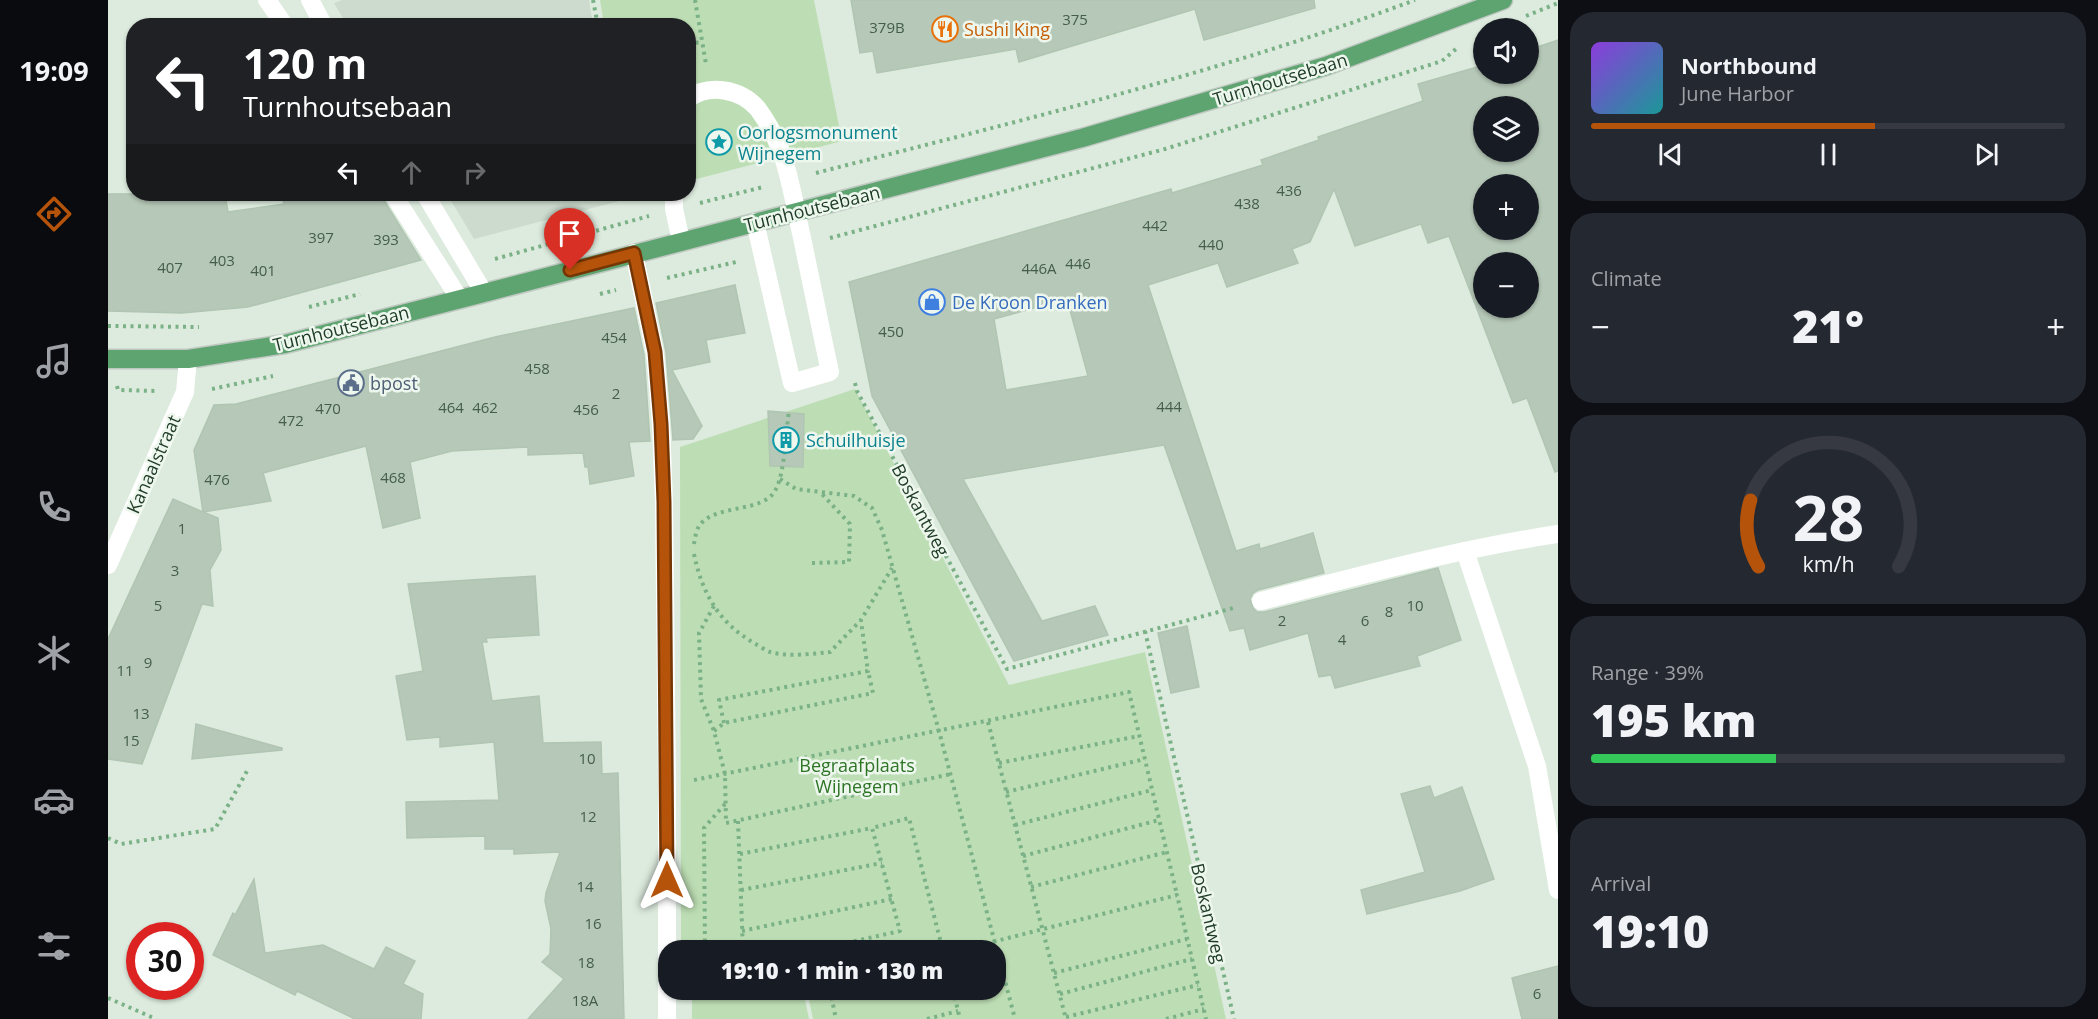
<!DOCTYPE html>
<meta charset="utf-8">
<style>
body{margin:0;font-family:"Open Sans",sans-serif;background:#242831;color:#f1f3f6;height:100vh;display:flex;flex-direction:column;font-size:22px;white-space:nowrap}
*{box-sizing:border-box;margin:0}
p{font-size:20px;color:#9ea1a6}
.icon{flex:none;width:33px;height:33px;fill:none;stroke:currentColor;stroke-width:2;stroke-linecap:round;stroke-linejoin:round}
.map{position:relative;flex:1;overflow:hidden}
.drawer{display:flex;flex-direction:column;gap:12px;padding:12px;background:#0d0f14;width:540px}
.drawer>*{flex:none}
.top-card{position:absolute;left:18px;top:18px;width:570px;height:183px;border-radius:24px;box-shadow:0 2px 4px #0004;background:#202124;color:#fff;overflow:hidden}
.buttons{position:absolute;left:1365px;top:18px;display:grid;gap:12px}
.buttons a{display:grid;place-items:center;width:66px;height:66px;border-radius:50%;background:#171b24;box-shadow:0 2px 4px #0004;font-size:30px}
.speed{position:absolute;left:18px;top:922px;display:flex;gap:12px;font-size:30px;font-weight:700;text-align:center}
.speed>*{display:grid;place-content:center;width:78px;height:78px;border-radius:50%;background:#171b24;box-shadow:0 2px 4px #0004;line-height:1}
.speed .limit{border:9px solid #d22;background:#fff;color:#111}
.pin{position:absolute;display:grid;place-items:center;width:51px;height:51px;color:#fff;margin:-62px -26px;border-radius:50% 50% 50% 0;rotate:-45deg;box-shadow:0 0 6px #0007}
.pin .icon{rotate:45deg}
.me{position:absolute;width:66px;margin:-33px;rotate:0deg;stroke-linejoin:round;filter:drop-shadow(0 0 4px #0008)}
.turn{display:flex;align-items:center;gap:21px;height:126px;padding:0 18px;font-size:27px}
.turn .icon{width:78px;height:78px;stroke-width:2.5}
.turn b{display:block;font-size:42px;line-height:51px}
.lanes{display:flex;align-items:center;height:57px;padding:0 18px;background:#0003;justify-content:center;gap:30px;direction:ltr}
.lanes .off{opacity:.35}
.big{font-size:45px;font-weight:800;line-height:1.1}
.drawer .widget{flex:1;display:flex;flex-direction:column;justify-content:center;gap:9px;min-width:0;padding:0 21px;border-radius:24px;background:#242831}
.drawer .dial{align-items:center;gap:0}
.dial svg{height:156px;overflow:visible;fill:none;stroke:#363941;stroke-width:7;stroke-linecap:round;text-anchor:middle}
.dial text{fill:#f1f3f6;stroke:none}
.song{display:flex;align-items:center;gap:18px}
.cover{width:72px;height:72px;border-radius:9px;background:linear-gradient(135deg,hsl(270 70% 55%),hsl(180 70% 35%))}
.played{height:6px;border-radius:3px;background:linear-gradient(90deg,#b45309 60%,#363941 60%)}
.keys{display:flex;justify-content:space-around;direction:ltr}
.heat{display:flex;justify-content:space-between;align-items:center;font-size:33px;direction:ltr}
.charge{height:9px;border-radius:4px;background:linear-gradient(90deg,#34c759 39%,#363941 0)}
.trip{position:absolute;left:550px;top:940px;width:348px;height:60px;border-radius:24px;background:#171b24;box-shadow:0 2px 4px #0004;font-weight:800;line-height:60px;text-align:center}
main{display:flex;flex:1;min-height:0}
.dock{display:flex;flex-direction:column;width:108px;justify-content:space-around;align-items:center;background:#090b0e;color:#9ea1a6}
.dock .icon{width:42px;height:42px}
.dock .active{color:#b45309}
.dock b{font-size:27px;color:#f1f3f6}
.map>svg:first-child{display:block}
.built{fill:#ccdbcd}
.green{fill:#bddeb4}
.building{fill:#b6c8b8;stroke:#b0c5b2;stroke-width:1.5;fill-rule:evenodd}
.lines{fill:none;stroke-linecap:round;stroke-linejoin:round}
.major-casing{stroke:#c0c8c2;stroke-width:21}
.path{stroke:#7bb186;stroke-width:4;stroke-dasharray:3 4.5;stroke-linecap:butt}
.minor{stroke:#fff;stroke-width:18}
.major{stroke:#5ea470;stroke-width:18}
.route-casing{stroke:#753606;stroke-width:15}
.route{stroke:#b45309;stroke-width:10}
.labels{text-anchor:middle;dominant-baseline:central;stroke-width:5;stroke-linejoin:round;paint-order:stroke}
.number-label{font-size:15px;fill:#445e4a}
.food-label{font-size:18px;fill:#c56008;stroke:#eef7ee;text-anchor:start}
.street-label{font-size:18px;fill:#1e3b25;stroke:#eef7ee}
.culture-label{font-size:18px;fill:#0d838f;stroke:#eef7ee;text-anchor:start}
.shop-label{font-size:18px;fill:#366cbe;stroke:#eef7ee;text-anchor:start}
.service-label{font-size:18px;fill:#4e5e75;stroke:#eef7ee;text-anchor:start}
.park-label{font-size:18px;fill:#2d7525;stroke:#eef7ee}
</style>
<main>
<nav class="dock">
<b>19:09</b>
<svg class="icon active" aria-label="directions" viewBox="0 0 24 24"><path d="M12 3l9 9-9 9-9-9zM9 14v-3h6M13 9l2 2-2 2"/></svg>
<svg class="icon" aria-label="music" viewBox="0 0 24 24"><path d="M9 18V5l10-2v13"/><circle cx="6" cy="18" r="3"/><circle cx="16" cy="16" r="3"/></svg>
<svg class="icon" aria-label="phone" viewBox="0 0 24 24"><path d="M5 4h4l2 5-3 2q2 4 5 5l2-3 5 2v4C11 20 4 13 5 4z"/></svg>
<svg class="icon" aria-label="climate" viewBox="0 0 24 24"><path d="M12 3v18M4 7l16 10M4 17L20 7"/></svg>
<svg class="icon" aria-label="car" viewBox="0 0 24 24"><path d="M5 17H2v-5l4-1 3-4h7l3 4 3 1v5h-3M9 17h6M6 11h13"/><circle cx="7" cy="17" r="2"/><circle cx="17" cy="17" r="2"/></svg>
<svg class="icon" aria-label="filters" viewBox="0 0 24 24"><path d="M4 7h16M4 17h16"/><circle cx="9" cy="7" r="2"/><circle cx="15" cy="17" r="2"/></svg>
</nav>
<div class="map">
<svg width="1450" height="1019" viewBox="0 0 1450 1019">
<rect width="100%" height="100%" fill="#ddebde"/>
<!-- built -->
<g class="built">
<path d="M234,0H481L485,25H239L226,3Z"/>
<path d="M339,194H518L519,199L366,239Z"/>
</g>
<!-- green -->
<g class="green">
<path d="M492,0H706L734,141L581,181L580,26L496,25Z"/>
<path d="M747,389L901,685L1037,652L1118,1019H705L699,990H888V951H573L572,447Z"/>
<path d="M573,990H695L701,1019H584V991Z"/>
</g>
<!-- building -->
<g class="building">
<path d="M743,0H1206L1207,8L1096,40L1087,9L911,62L908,49L769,73L765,51L752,53Z"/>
<path d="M1450,40V471L1447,472L1419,398L1405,403L1341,236L1320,243L1313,224L1247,246L1226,189L1202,242L1184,249L1190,263L1119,287L1110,263L1040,285L1128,551L1151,544L1152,549L1205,533L1216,573L1150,590L1145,593L1142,599L1145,608L1149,612H1156L1330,568L1353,640L1309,656L1312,666L1227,688L1223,675L1211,677L1200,633L1142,650L1136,628L1122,631L1056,445L855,479L934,621L987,606L1000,635L906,661L764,396L741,282L1063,189L1064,193L1155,165L1153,160L1211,140L1210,137L1315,101L1310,84L1376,65V74H1420V50ZM1376,106H1420V152H1376ZM1376,184H1420V230H1376ZM1376,262H1420V308H1376ZM959,299L980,376L898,390L886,319Z"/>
<path d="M0,194H117L120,212L176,204L174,194H272L313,260L140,307L74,313L0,311Z"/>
<path d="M627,285L637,333L598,340L602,362L564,370L594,426L585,439L565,440L558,352L548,303Z"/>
<path d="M526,308L536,355L542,441L521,442L526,476L482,484L480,467H477L475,453L420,455V447L344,451L302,462L312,518L275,528L258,446L155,473L163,501L95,512L110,518L113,550L102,570L105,606L94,604L34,764L0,759V639L65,499L95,512L86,450L106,405L128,404L387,337Z"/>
<path d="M660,411L696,414L695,467L662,466Z"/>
<path d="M427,576L431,635L378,638L379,642H374L384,701L431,696L435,743L493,742L494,774L510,773L516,1019H420L456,979L434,962L442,954L443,929L437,901L438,893L452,852L406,854V849H377V836L299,838L298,802L391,800L386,742L332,747V737L299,740L288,676L315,671L300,584Z"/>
<path d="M1079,626L1091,687L1063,693L1050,633Z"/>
<path d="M88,724L174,748V750L84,759Z"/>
<path d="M1322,786L1326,798L1354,787L1386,879L1352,891L1259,914L1253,890L1317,872L1293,794Z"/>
<path d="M146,879L157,953L215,945L266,969L278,947L307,961L295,984L315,994L313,1019H247L189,991L187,995L105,955L125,913L127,915Z"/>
<path d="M1450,966V1019H1414L1404,978Z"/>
</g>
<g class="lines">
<!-- major casing -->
<g class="major-casing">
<path id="major" d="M0,359H80L177,344L376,293L974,138L1218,66L1395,0"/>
</g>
<!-- path -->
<g class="path">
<path d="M485,0L490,26"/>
<path d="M587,0L598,64"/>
<path d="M1418,16L1450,3"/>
<path d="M580,42L594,43"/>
<path d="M708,173C910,121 1112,73 1307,0"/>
<path d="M592,203L655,187"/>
<path d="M722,238L1057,149L1334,61L1348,49"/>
<path d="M387,259L541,216"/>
<path d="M559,278L628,262"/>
<path d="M492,294L508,290"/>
<path d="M201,307L252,294"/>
<path d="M0,326L91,327"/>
<path d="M747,383L749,391L899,669L1129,607"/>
<path d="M9,386L10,390L49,391"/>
<path d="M104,389L165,376"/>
<path d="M672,479L688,489L746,496L764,508L774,530L831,731L907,1019"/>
<path d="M586,544C587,538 588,531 591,526C607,503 656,514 668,489C677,471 678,431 681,410"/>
<path d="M586,554C594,593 611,623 646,643C651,646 657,650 662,652C681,657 703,654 722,652L753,620L784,568"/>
<path d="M704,563L741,562L742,524L713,493"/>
<path d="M606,606L591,633L593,699L606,731L617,774L618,823L843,774"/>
<path d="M1037,631L1126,1019"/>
<path d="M880,722L958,1019"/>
<path d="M616,723L611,700L760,671L753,621"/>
<path d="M606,731L616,723L765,693L760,671"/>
<path d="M891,763L1031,736"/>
<path d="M586,780L1021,692L1069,895"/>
<path d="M898,792L1037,759"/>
<path d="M617,804L596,828L597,949L635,951"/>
<path d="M630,821L635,951H643"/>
<path d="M907,825L1044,790"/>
<path d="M0,838L13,844L107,829L139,771"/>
<path d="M632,854L764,828"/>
<path d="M915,856L1051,820"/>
<path d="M923,887L1059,852"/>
<path d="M633,890L774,863"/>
<path d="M634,931L784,899"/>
<path d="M702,951L792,931L764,828L801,818L835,951"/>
<path d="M849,951L1069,895L1098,1019"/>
<path d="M946,973L1079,939"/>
<path d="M722,990L728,1019"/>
<path d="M845,990L852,1019"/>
<path d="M952,994L1084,959"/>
<path d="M0,998L48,1019"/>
<path d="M958,1017L1090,985"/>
<path d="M819,1019L850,1011"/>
<path d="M1058,1019L1096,1009"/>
</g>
<!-- minor -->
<g class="minor">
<path d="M159,0L177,26"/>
<path d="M202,0L216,26"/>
<path d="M580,99C601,83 633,89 650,109C658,120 667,136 672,149C682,173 687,208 693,233C703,280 712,326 722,372L684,383L647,222"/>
<path d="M285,194L351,298"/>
<path d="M317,194L376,293"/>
<path d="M566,194V209L573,241"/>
<path d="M526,253L547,353L553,424L556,502L559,785V1019"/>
<path d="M1357,551L1429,766L1450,890"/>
<path d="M0,565L77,392L80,359"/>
<path d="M1153,601C1251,576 1349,549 1450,534"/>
</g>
<!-- major -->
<use href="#major" class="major"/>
</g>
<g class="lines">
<!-- route casing -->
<g class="route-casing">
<path id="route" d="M462,270L526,253L547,352L553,424L556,502L559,880"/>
</g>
<!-- route -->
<use href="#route" class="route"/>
</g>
<!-- icons -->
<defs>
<g id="restaurant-ring" transform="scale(1.35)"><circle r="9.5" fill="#eef7ee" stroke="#e8710a" stroke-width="1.5"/><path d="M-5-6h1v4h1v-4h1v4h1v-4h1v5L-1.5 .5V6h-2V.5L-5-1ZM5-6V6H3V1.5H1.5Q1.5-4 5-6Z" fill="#e8710a"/></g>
<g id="sight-ring" transform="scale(1.35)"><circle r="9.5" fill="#eef7ee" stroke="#0f9aa8" stroke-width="1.5"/><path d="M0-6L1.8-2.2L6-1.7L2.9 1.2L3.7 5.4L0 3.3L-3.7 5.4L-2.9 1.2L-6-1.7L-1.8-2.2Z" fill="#0f9aa8"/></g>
<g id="shop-ring" transform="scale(1.35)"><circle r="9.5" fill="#eef7ee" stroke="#3f7fe0" stroke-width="1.5"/><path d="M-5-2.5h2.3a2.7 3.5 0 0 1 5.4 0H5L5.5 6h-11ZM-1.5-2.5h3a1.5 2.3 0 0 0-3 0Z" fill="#3f7fe0"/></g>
<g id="civic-ring" transform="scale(1.35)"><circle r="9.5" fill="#eef7ee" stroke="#5c6f8a" stroke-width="1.5"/><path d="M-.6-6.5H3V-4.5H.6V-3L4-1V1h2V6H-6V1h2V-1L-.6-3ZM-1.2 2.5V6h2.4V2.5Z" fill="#5c6f8a"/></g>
<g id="building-ring" transform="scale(1.35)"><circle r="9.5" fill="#eef7ee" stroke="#0f9aa8" stroke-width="1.5"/><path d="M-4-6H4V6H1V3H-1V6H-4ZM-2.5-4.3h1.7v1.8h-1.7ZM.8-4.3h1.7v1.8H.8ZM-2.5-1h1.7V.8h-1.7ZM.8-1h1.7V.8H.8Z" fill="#0f9aa8"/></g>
</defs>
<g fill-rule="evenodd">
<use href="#restaurant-ring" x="837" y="29"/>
<use href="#sight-ring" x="611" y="142"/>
<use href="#shop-ring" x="824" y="302"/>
<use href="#civic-ring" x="243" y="383"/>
<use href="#building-ring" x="678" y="440"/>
</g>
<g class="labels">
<!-- number labels -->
<g class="number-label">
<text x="967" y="19">375</text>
<text x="779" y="27">379B</text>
<text x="1181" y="190">436</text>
<text x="1139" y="203">438</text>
<text x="1047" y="225">442</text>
<text x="213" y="237">397</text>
<text x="278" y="239">393</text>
<text x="1103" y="244">440</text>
<text x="114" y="260">403</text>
<text x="970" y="263">446</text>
<text x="62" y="267">407</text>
<text x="931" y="268">446A</text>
<text x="155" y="270">401</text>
<text x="783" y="331">450</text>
<text x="506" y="337">454</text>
<text x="429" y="368">458</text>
<text x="508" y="393">2</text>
<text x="1061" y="406">444</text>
<text x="343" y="407">464</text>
<text x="377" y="407">462</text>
<text x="220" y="408">470</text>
<text x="478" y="409">456</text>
<text x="183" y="420">472</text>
<text x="285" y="477">468</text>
<text x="109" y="479">476</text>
<text x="74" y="528">1</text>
<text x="67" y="570">3</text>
<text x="50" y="605">5</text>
<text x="1307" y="605">10</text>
<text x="1281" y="611">8</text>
<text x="1174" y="620">2</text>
<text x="1257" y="620">6</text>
<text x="1234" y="639">4</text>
<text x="40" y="662">9</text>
<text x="17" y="670">11</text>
<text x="33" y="713">13</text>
<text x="23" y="740">15</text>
<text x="479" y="758">10</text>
<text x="480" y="816">12</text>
<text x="477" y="886">14</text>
<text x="485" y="923">16</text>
<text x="478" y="962">18</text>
<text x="1429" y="993">6</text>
<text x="477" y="1000">18A</text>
</g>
<!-- food labels -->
<g class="food-label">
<text x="856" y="29">Sushi King</text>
</g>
<!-- street labels -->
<g class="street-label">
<text transform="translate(1172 79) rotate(-17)">Turnhoutsebaan</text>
<text transform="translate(704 208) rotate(-14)">Turnhoutsebaan</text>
<text transform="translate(233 328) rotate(-14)">Turnhoutsebaan</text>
<text transform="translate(45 464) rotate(-66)">Kanaalstraat</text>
<text transform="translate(813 510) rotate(62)">Boskantweg</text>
<text transform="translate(1101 913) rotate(77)">Boskantweg</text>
</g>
<!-- culture labels -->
<g class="culture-label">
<text x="630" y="132">Oorlogsmonument<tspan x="630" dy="21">Wijnegem</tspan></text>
<text x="698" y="440">Schuilhuisje</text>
</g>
<!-- shop labels -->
<g class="shop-label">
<text x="844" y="302">De Kroon Dranken</text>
</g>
<!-- service labels -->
<g class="service-label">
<text x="262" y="383">bpost</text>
</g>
<!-- park labels -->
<g class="park-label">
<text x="749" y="765">Begraafplaats<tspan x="749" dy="21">Wijnegem</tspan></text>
</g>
</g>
</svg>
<div class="buttons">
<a><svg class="icon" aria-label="sound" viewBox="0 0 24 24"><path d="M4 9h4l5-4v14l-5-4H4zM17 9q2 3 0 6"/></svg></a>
<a><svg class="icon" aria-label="layers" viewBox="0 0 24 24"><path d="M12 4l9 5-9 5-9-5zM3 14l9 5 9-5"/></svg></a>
<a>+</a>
<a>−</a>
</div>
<div class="speed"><div class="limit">30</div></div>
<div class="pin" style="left:462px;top:270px;background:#d93025"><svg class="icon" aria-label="arrive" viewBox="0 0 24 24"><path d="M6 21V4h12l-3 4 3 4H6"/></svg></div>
<svg class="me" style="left:559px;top:880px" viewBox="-20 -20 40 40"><path d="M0-17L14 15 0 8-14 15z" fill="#b45309" stroke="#fff" stroke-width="4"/></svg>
<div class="trip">19:10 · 1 min · 130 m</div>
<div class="top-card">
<div class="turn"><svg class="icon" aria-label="left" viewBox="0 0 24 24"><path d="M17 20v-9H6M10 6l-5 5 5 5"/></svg><div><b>120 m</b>Turnhoutsebaan</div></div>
<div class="lanes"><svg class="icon" aria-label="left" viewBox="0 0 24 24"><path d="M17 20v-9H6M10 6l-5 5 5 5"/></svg><svg class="icon off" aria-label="ahead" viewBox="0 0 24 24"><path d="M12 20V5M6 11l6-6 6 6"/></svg><svg class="icon off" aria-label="right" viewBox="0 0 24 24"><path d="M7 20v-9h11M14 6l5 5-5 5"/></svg></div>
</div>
</div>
<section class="drawer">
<div class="widget">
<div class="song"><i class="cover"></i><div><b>Northbound</b><p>June Harbor</p></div></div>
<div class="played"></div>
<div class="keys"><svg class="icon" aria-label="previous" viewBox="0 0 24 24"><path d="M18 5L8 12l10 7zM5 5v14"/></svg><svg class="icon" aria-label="pause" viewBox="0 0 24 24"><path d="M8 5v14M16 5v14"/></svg><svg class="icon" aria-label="next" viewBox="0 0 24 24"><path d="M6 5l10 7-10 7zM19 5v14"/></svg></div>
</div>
<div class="widget"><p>Climate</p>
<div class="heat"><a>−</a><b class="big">21°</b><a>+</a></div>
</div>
<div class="widget dial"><svg viewBox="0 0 100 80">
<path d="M14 69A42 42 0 1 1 86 69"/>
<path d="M14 69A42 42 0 0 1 10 35" stroke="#b45309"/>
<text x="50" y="56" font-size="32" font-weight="700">28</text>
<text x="50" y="72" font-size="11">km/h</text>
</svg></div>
<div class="widget"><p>Range · 39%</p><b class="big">195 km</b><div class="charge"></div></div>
<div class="widget"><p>Arrival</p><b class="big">19:10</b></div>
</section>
</main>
